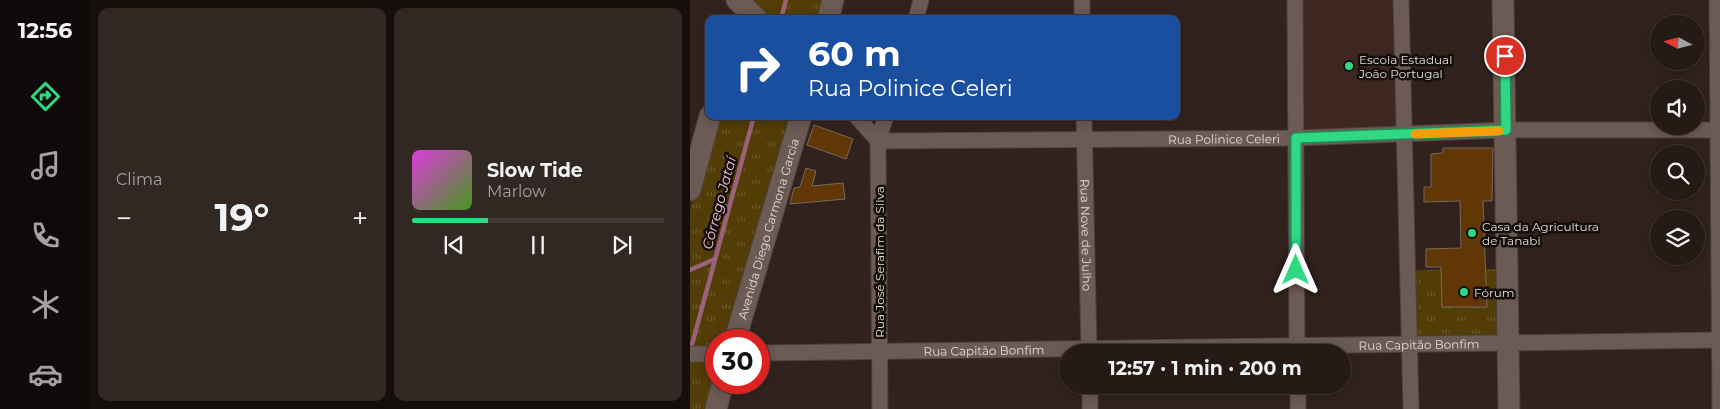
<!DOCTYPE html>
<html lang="pt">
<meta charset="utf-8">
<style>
body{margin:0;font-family:Montserrat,sans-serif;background:#312723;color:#f1f3f6;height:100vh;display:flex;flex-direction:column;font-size:19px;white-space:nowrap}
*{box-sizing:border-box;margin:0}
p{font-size:16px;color:#a3a1a1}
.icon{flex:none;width:28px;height:28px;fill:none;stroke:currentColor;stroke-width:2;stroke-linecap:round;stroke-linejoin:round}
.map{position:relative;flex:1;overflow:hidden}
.details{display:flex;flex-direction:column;gap:8px;padding:8px;background:#140e0c;width:600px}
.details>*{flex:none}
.guide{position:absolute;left:15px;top:15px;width:475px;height:105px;border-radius:10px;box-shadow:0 2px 12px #0003,0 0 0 1px #423835;background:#1a4fa0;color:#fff;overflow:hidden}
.needle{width:32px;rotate:277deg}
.tools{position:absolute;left:960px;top:15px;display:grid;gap:10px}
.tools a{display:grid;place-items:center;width:55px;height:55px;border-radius:50%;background:#251a16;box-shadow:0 2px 12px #0003,0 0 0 1px #423835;font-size:25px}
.speed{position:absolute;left:15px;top:329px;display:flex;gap:10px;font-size:25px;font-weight:700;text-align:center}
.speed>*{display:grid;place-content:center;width:65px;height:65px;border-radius:50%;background:#251a16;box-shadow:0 2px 12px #0003,0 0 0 1px #423835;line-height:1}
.speed .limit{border:8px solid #d22;background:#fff;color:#111}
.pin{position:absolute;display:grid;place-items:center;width:42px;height:42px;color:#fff;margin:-21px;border:2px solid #fff;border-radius:50%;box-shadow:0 1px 5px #0007}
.me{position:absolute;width:55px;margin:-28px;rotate:0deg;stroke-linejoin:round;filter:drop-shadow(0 0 4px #0008)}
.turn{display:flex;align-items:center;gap:18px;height:105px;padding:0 20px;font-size:22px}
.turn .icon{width:65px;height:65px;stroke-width:2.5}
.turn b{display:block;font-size:35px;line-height:42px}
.big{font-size:38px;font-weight:700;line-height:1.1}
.details .card{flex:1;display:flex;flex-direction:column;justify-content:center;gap:8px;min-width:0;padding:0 18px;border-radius:10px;background:#312723}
.song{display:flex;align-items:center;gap:15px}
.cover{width:60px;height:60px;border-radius:8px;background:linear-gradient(135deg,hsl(300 70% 55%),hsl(100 70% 35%))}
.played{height:5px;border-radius:2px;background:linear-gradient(90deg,#30d883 30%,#423835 30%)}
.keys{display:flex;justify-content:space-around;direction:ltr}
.heat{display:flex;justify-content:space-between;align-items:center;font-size:28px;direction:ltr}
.details .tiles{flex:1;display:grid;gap:8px;grid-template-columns:repeat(2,1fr)}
.trip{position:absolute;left:369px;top:344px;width:292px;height:50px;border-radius:25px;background:#251a16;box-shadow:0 2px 12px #0003,0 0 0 1px #423835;font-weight:700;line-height:50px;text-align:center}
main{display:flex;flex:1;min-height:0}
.dock{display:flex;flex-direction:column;width:90px;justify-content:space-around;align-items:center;background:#0f0a09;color:#a3a1a1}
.dock .icon{width:35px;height:35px}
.dock .on{color:#30d883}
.dock b{font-size:22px;color:#f1f3f6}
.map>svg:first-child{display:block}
.built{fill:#3d2720}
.park{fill:url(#park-tufts);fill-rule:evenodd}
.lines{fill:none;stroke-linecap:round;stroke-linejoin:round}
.stream{stroke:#9c627a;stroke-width:4.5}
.building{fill:#613706;stroke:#77695e}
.street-casing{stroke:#4e413d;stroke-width:17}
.secondary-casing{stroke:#4e413d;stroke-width:23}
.street{stroke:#6c5a54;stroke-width:15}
.secondary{stroke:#6c5a54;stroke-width:21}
.route-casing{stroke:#1f8c55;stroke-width:12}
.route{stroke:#30d883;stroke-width:9}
.slow{stroke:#f59e0b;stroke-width:9}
.poi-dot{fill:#30d883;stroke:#140e0b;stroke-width:2}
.labels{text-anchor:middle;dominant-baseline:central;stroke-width:5;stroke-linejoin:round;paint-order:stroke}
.poi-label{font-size:12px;fill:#e3d9d5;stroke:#140e0b;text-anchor:start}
.street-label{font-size:12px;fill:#e3d9d5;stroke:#140e0b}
.water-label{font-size:14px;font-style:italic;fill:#f7c1d6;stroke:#140e0b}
</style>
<main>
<nav class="dock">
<b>12:56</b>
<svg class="icon on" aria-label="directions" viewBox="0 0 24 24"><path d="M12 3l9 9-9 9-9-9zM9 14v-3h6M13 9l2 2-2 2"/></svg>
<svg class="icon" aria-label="music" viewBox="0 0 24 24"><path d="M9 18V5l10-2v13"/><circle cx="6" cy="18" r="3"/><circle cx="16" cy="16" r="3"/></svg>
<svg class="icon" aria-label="phone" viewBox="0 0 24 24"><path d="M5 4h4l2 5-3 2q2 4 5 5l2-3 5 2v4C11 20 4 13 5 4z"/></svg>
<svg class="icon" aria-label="climate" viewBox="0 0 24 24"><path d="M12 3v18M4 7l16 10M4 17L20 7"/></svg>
<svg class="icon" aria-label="car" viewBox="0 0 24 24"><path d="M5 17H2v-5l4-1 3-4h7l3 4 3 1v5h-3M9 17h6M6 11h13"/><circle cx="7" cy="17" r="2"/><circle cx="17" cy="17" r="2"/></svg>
</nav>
<section class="details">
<div class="tiles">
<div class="card"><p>Clima</p>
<div class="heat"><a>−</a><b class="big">19°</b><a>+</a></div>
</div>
<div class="card">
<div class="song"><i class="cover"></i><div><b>Slow Tide</b><p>Marlow</p></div></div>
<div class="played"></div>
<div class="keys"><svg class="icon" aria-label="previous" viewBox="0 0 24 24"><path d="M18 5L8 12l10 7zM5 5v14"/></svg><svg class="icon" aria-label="pause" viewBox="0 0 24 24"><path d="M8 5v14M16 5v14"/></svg><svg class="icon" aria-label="next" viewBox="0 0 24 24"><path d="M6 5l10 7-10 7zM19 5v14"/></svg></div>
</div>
</div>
</section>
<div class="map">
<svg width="1030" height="409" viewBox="0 0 1030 409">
<defs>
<pattern id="park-tufts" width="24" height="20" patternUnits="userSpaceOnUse" patternTransform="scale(1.25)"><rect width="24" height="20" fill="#523d06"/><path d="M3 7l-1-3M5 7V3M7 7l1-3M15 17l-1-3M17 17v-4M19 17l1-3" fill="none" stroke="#6b5829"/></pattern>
</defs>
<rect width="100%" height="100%" fill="#31221d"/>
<!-- built -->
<path class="built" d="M608,0H707L710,131L610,135Z"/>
<!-- park -->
<g class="park">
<path d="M65,0H140L135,19H57Z"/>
<path d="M26,116H108L42,340H26V382L22,409H0V209Z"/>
<path d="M816,269L817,339L720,340L719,270ZM752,278H796L797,307H752Z"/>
</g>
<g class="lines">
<!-- stream -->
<g class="stream">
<path d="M91,19L96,0"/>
<path d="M0,270L25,259"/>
<path d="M0,352L64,116"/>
</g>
</g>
<!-- building -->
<g class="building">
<path d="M124,125L163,139L156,159L117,145Z"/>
<path d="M753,148H803L802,201H793L797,307H752L751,267H736V249L771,248L770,201L734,202V187H741V154L753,153Z"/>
<path d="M116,168L126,171L122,186L153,183L155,199L100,204L104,188L110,187Z"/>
</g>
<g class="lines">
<!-- street casing -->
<g class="street-casing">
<g id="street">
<path d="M392,0V19"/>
<path d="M605,0L607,352"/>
<path d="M711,0L721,409"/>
<path d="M1027,0L1030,409"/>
<path d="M226,19L231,0"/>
<path d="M166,116L188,141"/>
<path id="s1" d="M394,116L399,352"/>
<path id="s2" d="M188,141L606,138L816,130H1030"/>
<path id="s3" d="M69,353L1030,340"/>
<path d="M0,354H26"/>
<path d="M400,385V409"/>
<path d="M608,385V409"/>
<path d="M190,409L188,141L196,116"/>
</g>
</g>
<!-- secondary casing -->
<g class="secondary-casing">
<g id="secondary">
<path d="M47,0L67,19"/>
<path d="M813,0L819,409"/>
<path d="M138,19L143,0"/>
<path d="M0,190L20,116"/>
<path id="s4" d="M45,340L111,116"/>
<path d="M26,409L33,382"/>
</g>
</g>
<!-- street -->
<use href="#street" class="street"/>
<!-- secondary -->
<use href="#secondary" class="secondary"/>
</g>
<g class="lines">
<!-- route casing -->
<g class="route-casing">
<path id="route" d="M606,270V138L816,130L815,56"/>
</g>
<!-- route -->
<use href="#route" class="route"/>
<!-- slow -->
<path class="slow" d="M725,134L809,131"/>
</g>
<!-- markers -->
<g class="poi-dot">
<circle cx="659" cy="66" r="5"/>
<circle cx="782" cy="233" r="5"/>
<circle cx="774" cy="292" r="5"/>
</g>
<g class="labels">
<!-- poi labels -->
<g class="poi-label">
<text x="669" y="59">Escola Estadual<tspan x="669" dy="14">João Portugal</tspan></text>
<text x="792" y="226">Casa da Agricultura<tspan x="792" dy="14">de Tanabi</tspan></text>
<text x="784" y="292">Fórum</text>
</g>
<!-- street labels -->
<g class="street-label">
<text stroke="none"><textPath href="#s2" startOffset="346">Rua Polinice Celeri</textPath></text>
<text stroke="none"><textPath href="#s4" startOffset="116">Avenida Diego Carmona Garcia</textPath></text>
<text stroke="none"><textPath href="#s1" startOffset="119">Rua Nove de Julho</textPath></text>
<text transform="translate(189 262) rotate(-90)">Rua José Serafim da Silva</text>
<text stroke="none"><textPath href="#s3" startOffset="660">Rua Capitão Bonfim</textPath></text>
<text stroke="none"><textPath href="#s3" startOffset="225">Rua Capitão Bonfim</textPath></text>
</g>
<!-- water labels -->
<g class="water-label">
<text transform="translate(29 203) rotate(-75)">Córrego Jataí</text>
</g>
</g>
</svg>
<div class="tools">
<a><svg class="needle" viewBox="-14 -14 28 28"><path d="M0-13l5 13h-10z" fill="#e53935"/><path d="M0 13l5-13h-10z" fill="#a3a1a1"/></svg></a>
<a><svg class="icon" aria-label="sound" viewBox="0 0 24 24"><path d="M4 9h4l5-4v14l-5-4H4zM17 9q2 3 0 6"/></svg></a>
<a><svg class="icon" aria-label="search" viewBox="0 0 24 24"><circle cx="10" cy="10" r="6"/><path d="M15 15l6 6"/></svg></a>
<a><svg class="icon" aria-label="layers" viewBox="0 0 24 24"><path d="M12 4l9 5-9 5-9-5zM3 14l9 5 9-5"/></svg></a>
</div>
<div class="speed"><div class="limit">30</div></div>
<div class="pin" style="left:815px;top:56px;background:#d93025"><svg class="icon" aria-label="arrive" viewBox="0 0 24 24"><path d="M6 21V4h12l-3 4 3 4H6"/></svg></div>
<svg class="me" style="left:606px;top:270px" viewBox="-20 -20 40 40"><path d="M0-17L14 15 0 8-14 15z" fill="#30d883" stroke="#fff" stroke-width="4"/></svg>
<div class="trip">12:57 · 1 min · 200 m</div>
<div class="guide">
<div class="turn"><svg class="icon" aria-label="right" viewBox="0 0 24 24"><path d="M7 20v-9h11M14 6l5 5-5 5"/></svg><div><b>60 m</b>Rua Polinice Celeri</div></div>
</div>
</div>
</main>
